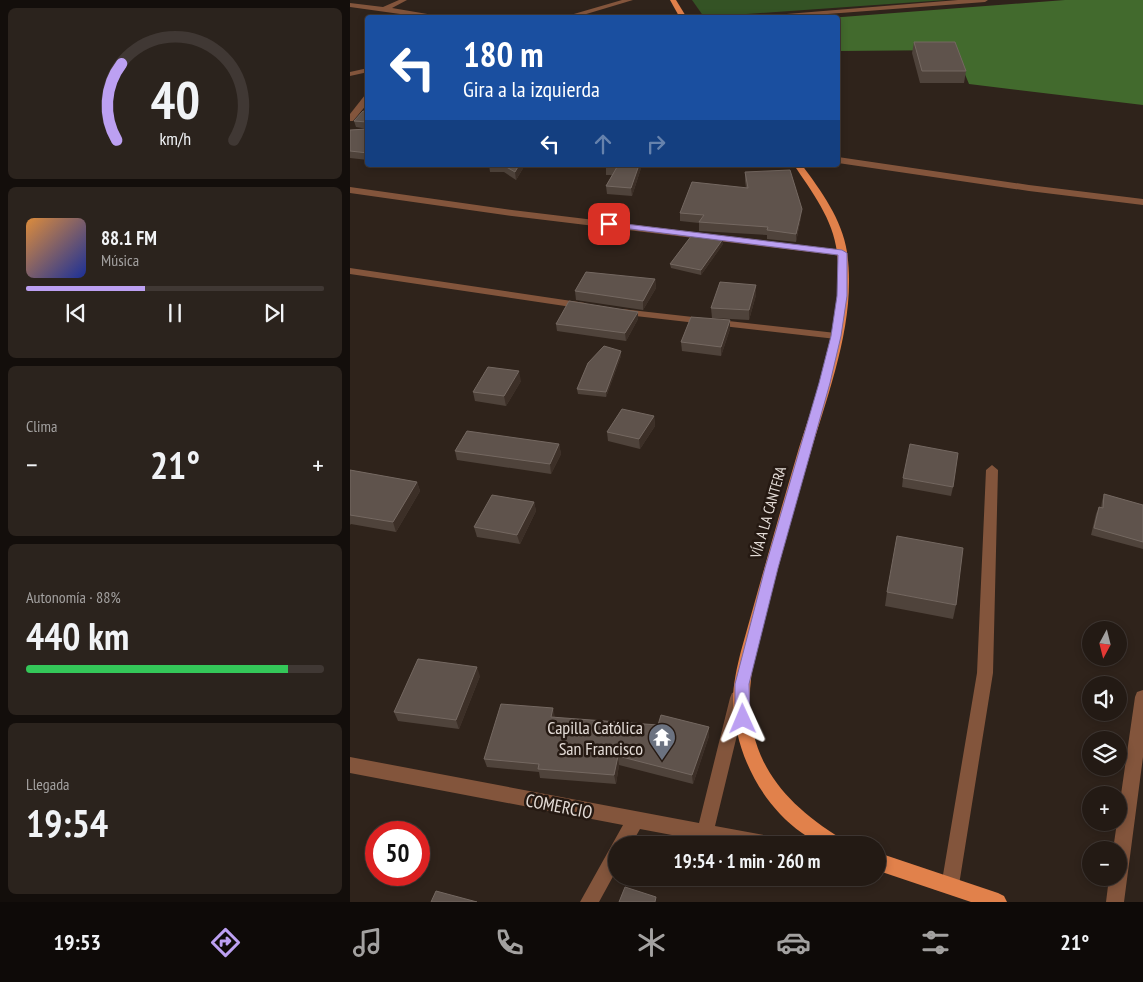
<!DOCTYPE html>
<html lang="es">
<meta charset="utf-8">
<style>
body{margin:0;font-family:"PT Sans Narrow",sans-serif;background:#2b231d;color:#f1f3f6;height:100vh;display:flex;flex-direction:column;font-size:19px;white-space:nowrap}
*{box-sizing:border-box;margin:0}
p{font-size:16px;color:#a3a1a0}
.icon{flex:none;width:28px;height:28px;fill:none;stroke:currentColor;stroke-width:2;stroke-linecap:round;stroke-linejoin:round}
.map{position:relative;flex:1;overflow:hidden}
.drawer{display:flex;flex-direction:column;gap:8px;padding:8px;background:#130e0b;width:350px}
.drawer>*{flex:none}
.top-card{position:absolute;left:15px;top:15px;width:475px;height:152px;border-radius:5px;box-shadow:0 2px 8px #0003,0 0 0 1px #403834;background:#1a4fa0;color:#fff;overflow:hidden}
.needle{width:32px;rotate:187deg}
.controls{position:absolute;left:732px;top:621px;display:grid;gap:10px}
.controls a{display:grid;place-items:center;width:45px;height:45px;border-radius:50%;background:#231a14;box-shadow:0 2px 8px #0003,0 0 0 1px #403834;font-size:25px}
.speed{position:absolute;left:15px;top:821px;display:flex;gap:10px;font-size:25px;font-weight:700;text-align:center}
.speed>*{display:grid;place-content:center;width:65px;height:65px;border-radius:50%;background:#231a14;box-shadow:0 2px 8px #0003,0 0 0 1px #403834;line-height:1}
.speed .limit{border:8px solid #d22;background:#fff;color:#111}
.pin{position:absolute;display:grid;place-items:center;width:42px;height:42px;color:#fff;margin:-21px;border-radius:10px;box-shadow:0 2px 8px #0006}
.me{position:absolute;width:55px;margin:-28px;rotate:359deg;stroke-linejoin:round;filter:drop-shadow(0 0 4px #0008)}
.turn{display:flex;align-items:center;gap:18px;height:105px;padding:0 15px;font-size:22px}
.turn .icon{width:65px;height:65px;stroke-width:2.5}
.turn b{display:block;font-size:35px;line-height:42px}
.lanes{display:flex;align-items:center;height:48px;padding:0 15px;background:#0003;justify-content:center;gap:25px;direction:ltr}
.lanes .off{opacity:.35}
.big{font-size:38px;font-weight:700;line-height:1.1}
.drawer .tile{flex:1;display:flex;flex-direction:column;justify-content:center;gap:8px;min-width:0;padding:0 18px;border-radius:8px;background:#2b231d}
.drawer .dial{align-items:center;gap:0}
.dial svg{height:130px;overflow:visible;fill:none;stroke:#403834;stroke-width:7;stroke-linecap:round;text-anchor:middle}
.dial text{fill:#f1f3f6;stroke:none}
.song{display:flex;align-items:center;gap:15px}
.cover{width:60px;height:60px;border-radius:8px;background:linear-gradient(135deg,hsl(30 70% 55%),hsl(230 70% 35%))}
.played{height:5px;border-radius:2px;background:linear-gradient(90deg,#bca0f2 40%,#403834 40%)}
.keys{display:flex;justify-content:space-around;direction:ltr}
.heat{display:flex;justify-content:space-between;align-items:center;font-size:28px;direction:ltr}
.charge{height:8px;border-radius:4px;background:linear-gradient(90deg,#34c759 88%,#403834 0)}
.trip{position:absolute;left:258px;top:836px;width:278px;height:50px;border-radius:25px;background:#231a14;box-shadow:0 2px 8px #0003,0 0 0 1px #403834;font-weight:700;line-height:50px;text-align:center}
.tab-bar{display:flex;height:80px;justify-content:space-around;align-items:center;background:#0e0a08;color:#a3a1a0}
.tab-bar .icon{width:35px;height:35px}
.tab-bar .active{color:#bca0f2}
.tab-bar b{font-size:22px;color:#f1f3f6}
main{display:flex;flex:1;min-height:0}
.map>svg:first-child{display:block}
.green{fill:#345325}
.forest{fill:#426a2d}
.lines{fill:none;stroke-linecap:round;stroke-linejoin:round}
.minor{fill:#83553c;fill-rule:evenodd}
.major{fill:#e1814b;fill-rule:evenodd}
.wall{fill:#4f433b}
.shaded-wall{fill:#3c2f27}
.building{fill:#5f534c;stroke:#746861}
.route{fill:#bca0f2;stroke:#7a689d}
.labels{text-anchor:middle;dominant-baseline:central;stroke-width:5;stroke-linejoin:round;paint-order:stroke}
.street-label{font-size:15px;fill:#e4dcd7;stroke:#251912}
.near-poi-label{font-size:18px;fill:#e4dcd7;stroke:#251912;text-anchor:end}
.near-street-label{font-size:18px;fill:#e4dcd7;stroke:#251912}
</style>
<main>
<section class="drawer">
<div class="tile dial"><svg viewBox="0 0 100 80">
<path d="M14 69A42 42 0 1 1 86 69"/>
<path d="M14 69A42 42 0 0 1 17 22" stroke="#bca0f2"/>
<text x="50" y="56" font-size="32" font-weight="700">40</text>
<text x="50" y="72" font-size="11">km/h</text>
</svg></div>
<div class="tile">
<div class="song"><i class="cover"></i><div><b>88.1 FM</b><p>Música</p></div></div>
<div class="played"></div>
<div class="keys"><svg class="icon" aria-label="previous" viewBox="0 0 24 24"><path d="M18 5L8 12l10 7zM5 5v14"/></svg><svg class="icon" aria-label="pause" viewBox="0 0 24 24"><path d="M8 5v14M16 5v14"/></svg><svg class="icon" aria-label="next" viewBox="0 0 24 24"><path d="M6 5l10 7-10 7zM19 5v14"/></svg></div>
</div>
<div class="tile"><p>Clima</p>
<div class="heat"><a>−</a><b class="big">21°</b><a>+</a></div>
</div>
<div class="tile"><p>Autonomía · 88%</p><b class="big">440 km</b><div class="charge"></div></div>
<div class="tile"><p>Llegada</p><b class="big">19:54</b></div>
</section>
<div class="map">
<svg width="793" height="902" viewBox="0 0 793 902">
<rect width="100%" height="100%" fill="#2f231b"/>
<!-- green -->
<path class="green" d="M342,0H596L354,17Z"/>
<!-- forest -->
<path class="forest" d="M715,0H793V105L619,84L605,50L488,51V18H479Z"/>
<g class="lines">
<!-- minor -->
<g class="minor">
<path d="M49,0H57L42,8L101,18H79L0,7V3L33,7Z"/>
<path d="M272,0H283L223,18H210Z"/>
<path d="M608,0H638L635,2L425,18H387Z"/>
<path d="M18,68V72L0,76V72Z"/>
<path d="M15,95H18V103L3,121H0V114Z"/>
<path d="M488,157L679,185L793,199V205L679,191L488,163Z"/>
<path d="M0,187L162,210L492,250L497,253L492,256L162,216L0,193Z"/>
<path d="M0,268L235,303L240,306L235,309L0,274Z"/>
<path d="M272,309L486,333L492,336L486,339L268,314L267,312L268,310Z"/>
<path d="M642,465L648,470L643,673L609,885L606,891L600,894L584,889L581,883L584,877L593,875L627,673L636,470Z"/>
<path d="M793,690V757L774,902H756L759,878H769V850H763L785,697L787,692Z"/>
<path d="M388,691L394,693L396,698L365,826L419,836L425,839L428,845H375L290,829L281,845H266V871L249,902H230L273,825L0,773V757L349,823L380,698L382,693Z"/>
</g>
<!-- major -->
<g class="major">
<path d="M320,0H326L337,18H330Z"/>
<path d="M444,165H452C471,191 492,219 497,252C507,321 478,392 459,458C440,522 423,587 406,651C385,739 418,794 492,839L495,845C487,845 479,846 472,845C465,844 458,837 452,833C410,803 385,752 383,701C383,684 387,667 391,651C409,587 427,522 446,458C466,392 496,322 487,252C483,219 462,192 444,165Z"/>
<path d="M526,852L648,893L654,896L657,902H621L526,870Z"/>
</g>
</g>
<!-- wall -->
<g class="wall">
<path d="M564,42L616,71L614,83H570L562,53Z"/>
<path d="M18,112V160L0,158V130L17,129L6,127L4,121Z"/>
<path d="M139,165H175L166,180L154,172H140Z"/>
<path d="M292,165L282,196L257,194L256,186L262,175H256V167Z"/>
<path d="M395,172L451,217L446,242L417,239V235L349,231V223L330,221V213L396,188L395,181Z"/>
<path d="M373,244L351,275L321,268L320,264Z"/>
<path d="M305,279L306,288L293,310L226,300L225,291Z"/>
<path d="M406,285V295L399,320L362,318L361,308Z"/>
<path d="M288,312V319L276,341L207,331L206,324Z"/>
<path d="M380,329L371,356L332,351L331,342Z"/>
<path d="M271,356L256,397L228,394L227,389Z"/>
<path d="M171,381L156,406L125,401L123,392Z"/>
<path d="M304,416L305,426L290,449L258,441L257,432Z"/>
<path d="M209,444L211,454L201,474L107,460L105,451Z"/>
<path d="M0,470L67,482L70,491L46,532L1,524L0,525Z"/>
<path d="M553,478L603,487L601,496L552,487Z"/>
<path d="M754,494L793,505V549L741,535L746,514L749,507L751,508L752,501Z"/>
<path d="M184,502L186,511L170,544L127,537L124,527Z"/>
<path d="M537,592L606,605L603,619L535,606Z"/>
<path d="M130,676L109,729L48,721L44,712Z"/>
<path d="M205,718L308,725L359,727V736L343,784L269,765L266,784L190,778L189,772L137,767L134,759Z"/>
</g>
<!-- shaded-wall -->
<g class="shaded-wall">
<path d="M169,165H175L166,180L165,172Z"/>
<path d="M289,165H292L282,196L281,188Z"/>
<path d="M452,209L451,217L446,242V234Z"/>
<path d="M373,239V244L351,275V270Z"/>
<path d="M305,279L306,288L293,310V301Z"/>
<path d="M406,285V295L399,320V310Z"/>
<path d="M288,312V319L276,341L275,333Z"/>
<path d="M380,320V329L371,356V347Z"/>
<path d="M271,351V356L256,397V392Z"/>
<path d="M169,371L171,381L156,406L154,396Z"/>
<path d="M304,416L305,426L290,449L289,439Z"/>
<path d="M209,444L211,454L201,474L200,464Z"/>
<path d="M67,482L70,491L46,532L43,522Z"/>
<path d="M184,502L186,511L170,544L167,535Z"/>
<path d="M127,667L130,676L109,729L106,720Z"/>
<path d="M203,708L205,717H201Z"/>
<path d="M359,727V736L343,784L342,775Z"/>
<path d="M268,756L269,765L266,784L264,775Z"/>
</g>
<!-- building -->
<g class="building">
<path d="M564,42H605L616,71H572Z"/>
<path d="M13,111L18,112V153L0,151V130L17,129V122L4,121Z"/>
<path d="M153,165H169L165,172Z"/>
<path d="M256,165H289L281,188L256,186L267,167H256Z"/>
<path d="M440,170L452,209L446,234L417,230L418,227L349,222L354,215L330,213L342,182L398,188L395,172Z"/>
<path d="M342,235L373,239L351,270L320,264Z"/>
<path d="M236,272L305,279L293,301L225,291Z"/>
<path d="M370,282L406,285L399,310L361,308Z"/>
<path d="M219,301L288,312L275,333L206,324Z"/>
<path d="M341,317L380,320L371,347L331,342Z"/>
<path d="M254,346L271,351L256,392L227,389L238,363Z"/>
<path d="M138,367L169,371L154,396L123,392Z"/>
<path d="M272,409L304,416L289,439L257,432Z"/>
<path d="M117,431L209,444L200,464L105,451Z"/>
<path d="M560,444L608,453L603,487L553,478Z"/>
<path d="M0,470L67,482L43,522L0,515Z"/>
<path d="M754,494L793,505V542L744,528L749,507L753,508Z"/>
<path d="M142,495L184,502L167,535L124,527Z"/>
<path d="M547,536L613,548L606,605L537,592Z"/>
<path d="M68,659L127,667L106,720L44,712Z"/>
<path d="M151,704L203,708L201,717L308,725L311,715L359,727L342,775L268,756L264,775L188,769L189,764L134,759Z"/>
<path d="M275,887L306,897L305,902H269Z"/>
<path d="M86,891L127,902H81Z"/>
</g>
<!-- route -->
<path class="route" d="M259,222L492,250L497,253V296L491,336L480,383L428,568L399,684L400,719L398,723L393,725L388,723L385,719V684L415,568L469,383L481,336L487,296L488,255L256,226L255,224Z"/>
<!-- icons -->
<defs>
<g id="temple-pin" transform="scale(1.4375)"><path d="M0 17L-7.5 6A9.5 9.5 0 1 1 7.5 6Z" fill="#6b7280" stroke="#251912"/><path d="M0-6L5-2H3V0L6.5 2.5H4V6H1.5V3h-3V6H-4V2.5H-6.5L-3 0V-2H-5Z" fill="#fff"/></g>
</defs>
<g fill-rule="evenodd">
<use href="#temple-pin" x="312" y="737"/>
</g>
<g class="labels">
<!-- street labels -->
<g class="street-label">
<text transform="translate(418 512) rotate(-74)">VÍA A LA CANTERA</text>
</g>
<!-- near-poi labels -->
<g class="near-poi-label">
<text x="293" y="727">Capilla Católica<tspan x="293" dy="21">San Francisco</tspan></text>
</g>
<!-- near-street labels -->
<g class="near-street-label">
<text transform="translate(209 806) rotate(11)">COMERCIO</text>
</g>
</g>
</svg>
<div class="controls">
<a><svg class="needle" viewBox="-14 -14 28 28"><path d="M0-13l5 13h-10z" fill="#e53935"/><path d="M0 13l5-13h-10z" fill="#a3a1a0"/></svg></a>
<a><svg class="icon" aria-label="sound" viewBox="0 0 24 24"><path d="M4 9h4l5-4v14l-5-4H4zM17 9q2 3 0 6"/></svg></a>
<a><svg class="icon" aria-label="layers" viewBox="0 0 24 24"><path d="M12 4l9 5-9 5-9-5zM3 14l9 5 9-5"/></svg></a>
<a>+</a>
<a>−</a>
</div>
<div class="speed"><div class="limit">50</div></div>
<div class="pin" style="left:259px;top:224px;background:#d93025"><svg class="icon" aria-label="arrive" viewBox="0 0 24 24"><path d="M6 21V4h12l-3 4 3 4H6"/></svg></div>
<svg class="me" style="left:393px;top:719px" viewBox="-20 -20 40 40"><path d="M0-17L14 15 0 8-14 15z" fill="#bca0f2" stroke="#fff" stroke-width="4"/></svg>
<div class="trip">19:54 · 1 min · 260 m</div>
<div class="top-card">
<div class="turn"><svg class="icon" aria-label="left" viewBox="0 0 24 24"><path d="M17 20v-9H6M10 6l-5 5 5 5"/></svg><div><b>180 m</b>Gira a la izquierda</div></div>
<div class="lanes"><svg class="icon" aria-label="left" viewBox="0 0 24 24"><path d="M17 20v-9H6M10 6l-5 5 5 5"/></svg><svg class="icon off" aria-label="ahead" viewBox="0 0 24 24"><path d="M12 20V5M6 11l6-6 6 6"/></svg><svg class="icon off" aria-label="right" viewBox="0 0 24 24"><path d="M7 20v-9h11M14 6l5 5-5 5"/></svg></div>
</div>
</div>
</main>
<nav class="tab-bar">
<b>19:53</b>
<svg class="icon active" aria-label="directions" viewBox="0 0 24 24"><path d="M12 3l9 9-9 9-9-9zM9 14v-3h6M13 9l2 2-2 2"/></svg>
<svg class="icon" aria-label="music" viewBox="0 0 24 24"><path d="M9 18V5l10-2v13"/><circle cx="6" cy="18" r="3"/><circle cx="16" cy="16" r="3"/></svg>
<svg class="icon" aria-label="phone" viewBox="0 0 24 24"><path d="M5 4h4l2 5-3 2q2 4 5 5l2-3 5 2v4C11 20 4 13 5 4z"/></svg>
<svg class="icon" aria-label="climate" viewBox="0 0 24 24"><path d="M12 3v18M4 7l16 10M4 17L20 7"/></svg>
<svg class="icon" aria-label="car" viewBox="0 0 24 24"><path d="M5 17H2v-5l4-1 3-4h7l3 4 3 1v5h-3M9 17h6M6 11h13"/><circle cx="7" cy="17" r="2"/><circle cx="17" cy="17" r="2"/></svg>
<svg class="icon" aria-label="filters" viewBox="0 0 24 24"><path d="M4 7h16M4 17h16"/><circle cx="9" cy="7" r="2"/><circle cx="15" cy="17" r="2"/></svg>
<b>21°</b>
</nav>
